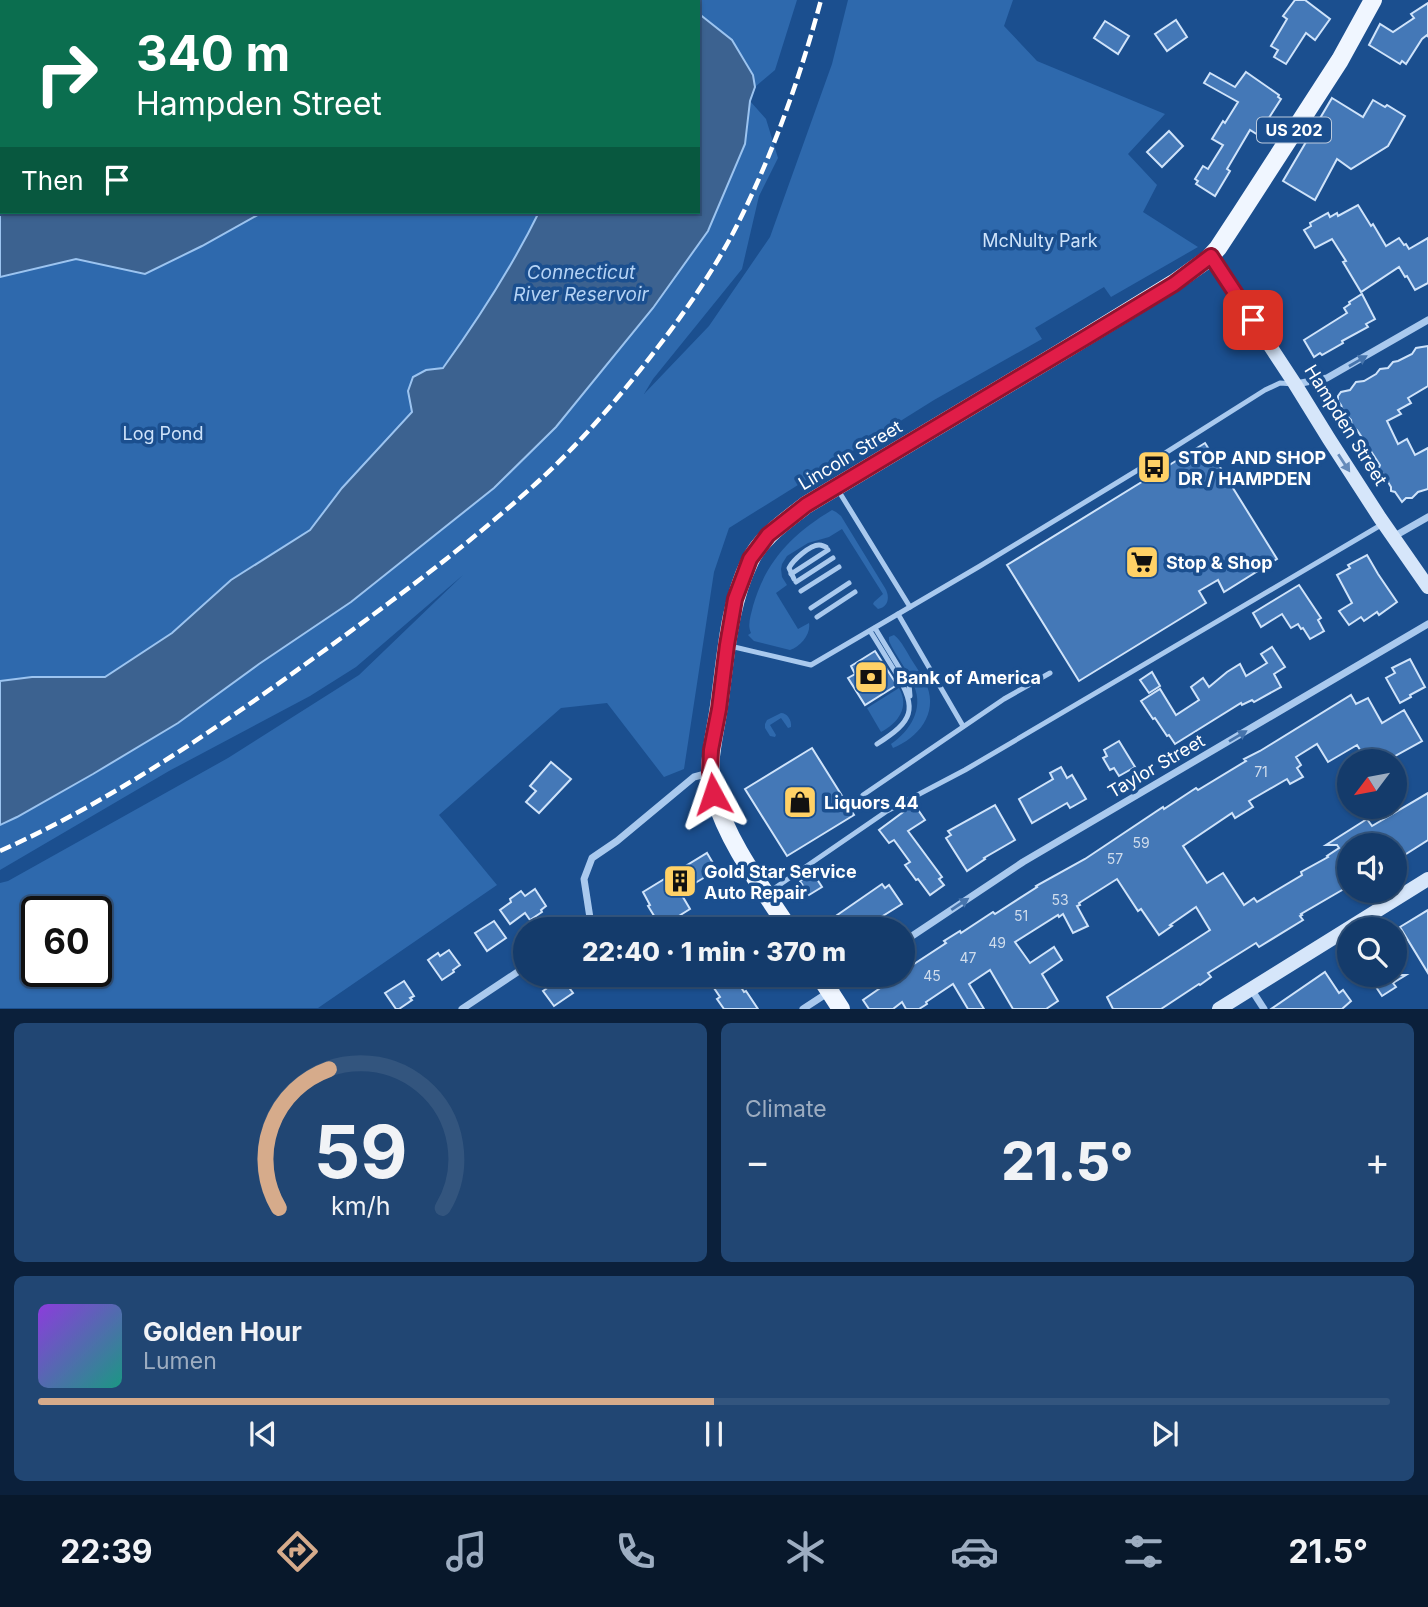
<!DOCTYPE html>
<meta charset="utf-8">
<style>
body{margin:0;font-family:Inter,sans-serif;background:#214673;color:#f1f3f6;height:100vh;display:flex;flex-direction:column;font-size:26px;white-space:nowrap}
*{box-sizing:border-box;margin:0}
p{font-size:23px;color:#9dadc1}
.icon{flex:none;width:38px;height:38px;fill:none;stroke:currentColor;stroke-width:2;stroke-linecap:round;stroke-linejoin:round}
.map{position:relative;height:1009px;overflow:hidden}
.panel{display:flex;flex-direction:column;gap:14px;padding:14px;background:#0b203b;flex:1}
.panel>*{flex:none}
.hud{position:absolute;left:0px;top:0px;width:700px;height:214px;box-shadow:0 2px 5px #0004,0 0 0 2px #33557e;background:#0b6e4f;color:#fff;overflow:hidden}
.needle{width:46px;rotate:238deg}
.buttons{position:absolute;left:1337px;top:749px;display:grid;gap:14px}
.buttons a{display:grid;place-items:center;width:70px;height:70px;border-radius:50%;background:#143b6b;box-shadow:0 2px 5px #0004,0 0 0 2px #33557e;font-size:35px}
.speed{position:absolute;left:21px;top:896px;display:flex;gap:14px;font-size:35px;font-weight:700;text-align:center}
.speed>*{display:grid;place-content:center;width:91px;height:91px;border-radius:50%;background:#143b6b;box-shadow:0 2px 5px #0004,0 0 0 2px #33557e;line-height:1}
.speed .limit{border:4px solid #111;border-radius:10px;background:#fff;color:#111}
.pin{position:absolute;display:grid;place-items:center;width:60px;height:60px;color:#fff;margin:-30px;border-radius:14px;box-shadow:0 4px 10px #0006}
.me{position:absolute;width:77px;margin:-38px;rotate:355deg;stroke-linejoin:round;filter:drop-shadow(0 0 5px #0008)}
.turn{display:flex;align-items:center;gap:24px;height:147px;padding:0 21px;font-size:32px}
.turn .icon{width:91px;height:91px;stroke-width:2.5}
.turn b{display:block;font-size:49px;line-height:60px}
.then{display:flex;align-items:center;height:66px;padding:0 21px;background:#0003;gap:14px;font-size:26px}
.big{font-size:52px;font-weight:800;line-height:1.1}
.panel .tile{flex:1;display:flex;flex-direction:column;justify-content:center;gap:10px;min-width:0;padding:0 24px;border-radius:10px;background:#214673}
.panel .dial{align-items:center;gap:0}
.dial svg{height:182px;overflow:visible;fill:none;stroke:#33557e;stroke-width:7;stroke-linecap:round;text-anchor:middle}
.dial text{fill:#f1f3f6;stroke:none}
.song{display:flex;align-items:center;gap:21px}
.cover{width:84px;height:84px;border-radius:10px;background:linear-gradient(135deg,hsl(270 70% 55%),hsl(170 70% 35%))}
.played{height:7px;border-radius:4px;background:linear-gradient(90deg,#d6ab8b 50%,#33557e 50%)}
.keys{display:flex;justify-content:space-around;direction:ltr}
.heat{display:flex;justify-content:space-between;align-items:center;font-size:38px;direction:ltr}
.panel .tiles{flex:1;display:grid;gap:14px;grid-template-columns:1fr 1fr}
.tile:last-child{grid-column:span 2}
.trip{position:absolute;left:513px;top:917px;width:402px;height:70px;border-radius:35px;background:#143b6b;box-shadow:0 2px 5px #0004,0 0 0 2px #33557e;font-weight:800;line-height:70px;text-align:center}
.tab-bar{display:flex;height:112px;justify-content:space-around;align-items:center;background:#08182b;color:#9dadc1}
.tab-bar .icon{width:49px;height:49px}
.tab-bar .on{color:#d6ab8b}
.tab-bar b{font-size:32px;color:#f1f3f6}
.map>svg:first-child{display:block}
.green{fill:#2e69ad;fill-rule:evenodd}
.water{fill:#3c6290;stroke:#9cc4f0;stroke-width:2}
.building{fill:#4478b7;stroke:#cfe3fa;stroke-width:2}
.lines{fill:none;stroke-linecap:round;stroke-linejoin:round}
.lane{stroke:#a9c9ee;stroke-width:5}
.street{stroke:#a9c9ee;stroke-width:7}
.secondary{stroke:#d6e6fa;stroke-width:14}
.primary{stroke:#f0f6ff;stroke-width:18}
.rail{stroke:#fff;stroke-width:4.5;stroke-dasharray:12 5;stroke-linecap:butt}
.oneway{fill:#4674ac}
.oneway2{fill:#668bba}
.route-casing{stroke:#92132f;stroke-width:18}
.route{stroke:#e11d48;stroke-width:12}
.labels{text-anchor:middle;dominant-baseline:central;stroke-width:7;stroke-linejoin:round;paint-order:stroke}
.number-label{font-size:14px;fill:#d0dded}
.shield{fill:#1b4f8f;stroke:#bbcadd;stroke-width:2}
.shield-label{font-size:16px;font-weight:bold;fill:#fff}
.park-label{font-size:18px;fill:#cfe3fa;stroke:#1b4f8f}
.street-label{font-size:18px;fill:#fff;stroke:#1b4f8f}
.poi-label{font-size:18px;font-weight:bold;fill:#fff;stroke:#1b4f8f;text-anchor:start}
.water-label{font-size:19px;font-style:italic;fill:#b5d3f5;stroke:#1b4f8f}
</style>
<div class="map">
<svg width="1428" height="1009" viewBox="0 0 1428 1009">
<rect width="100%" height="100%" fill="#1b4f8f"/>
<!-- green -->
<g class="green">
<path d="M672,0H797L775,70L755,87C750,54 723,33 698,13V2H674Z"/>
<path d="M848,0H1013L1004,26L1037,61L1165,114L1128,154L1157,185L1143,212L1198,247L1111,297L1104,287L1035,328L1042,339L934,400L729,528L714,572L684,769L664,777L607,703L561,708L439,815L497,885L318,1008H0V883L8,881L228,758L359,675L463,575L356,667L310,696L169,771L0,870V825L17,817L93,774L178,723L259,664L351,602L494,488L556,427L653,308L708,231L745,144L750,101L766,119L778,158L759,196L742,269L653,379L644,394L709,326L770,237L832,64ZM37,912H96V971H37Z"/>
<path d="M263,212H539C512,267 479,318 443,368L426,370L409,391L412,412L342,488L310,530L231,580L172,633L105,678L32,677L0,681V277L76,259L145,274L202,246Z"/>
<path d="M832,510L836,512L841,516L885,588C890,596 889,607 878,609L873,604L874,602L883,594L842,529L829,537L808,543L787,556L782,564L781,569L782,577L787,585L776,593L798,629L809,623C811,634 801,646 790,650L754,641L748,635L751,633C747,625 751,615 753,606C766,561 792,534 832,510Z"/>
<path d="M894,635C902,641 907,653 913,662C918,670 924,678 927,686C938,714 918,738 893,748L891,744C910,731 924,709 914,686C908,670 896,657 889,641V637Z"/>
<path d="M899,688C910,707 898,723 881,732L867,708Z"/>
<path d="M781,713C787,713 792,720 791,727L788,728L781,718L770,725L776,735L775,737L770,736L765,728V724L767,720Z"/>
</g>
<!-- water -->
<g class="water">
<path d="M0,0H672L674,2H2V212H263L202,246L145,274L76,259L0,277Z"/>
<path d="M698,13L732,40L753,75L755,87L750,101L745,144L708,231L653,308L556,427L494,488L351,602L259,664L178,723L93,774L17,817L0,825V681L32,677H105L172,633L231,580L310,530L342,488L412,412L408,391L413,377L426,370L443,368C479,318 512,267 539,212H698Z"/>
</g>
<!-- building -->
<g class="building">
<path d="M1295,0H1305L1330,19L1315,40L1306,33L1286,64L1274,57L1278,50L1271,46L1287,19L1283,16Z"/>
<path d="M1428,3V37L1427,35L1422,39L1406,64L1402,61L1400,64L1369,45L1380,24L1393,32L1414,18L1411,14Z"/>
<path d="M1176,20L1187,37L1167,51L1155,34Z"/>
<path d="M1105,21L1129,36L1118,54L1094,38Z"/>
<path d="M1246,72L1279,95L1278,97L1281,99L1258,135L1250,130L1227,169L1230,171L1215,196L1196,184L1198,181L1195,179L1203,166L1208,169L1223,145L1212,139L1223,121L1225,123L1238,102L1204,83L1210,73L1235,87Z"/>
<path d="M1332,98L1363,117L1373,100L1385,107L1387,105L1405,116L1388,146L1351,169L1337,159L1315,200L1283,181Z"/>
<path d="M1169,131L1183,146L1162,167L1147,152Z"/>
<path d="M1358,205L1371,226L1373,224L1386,246L1399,238L1404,245L1406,244L1409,249L1428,238V283L1415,290L1407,276L1405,277L1399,267L1361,292L1343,262L1346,261L1332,239L1315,248L1304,230L1311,226L1310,223L1328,213L1330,217L1337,213L1338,216Z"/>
<path d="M1362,294L1375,319L1366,324L1368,327L1342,341L1343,343L1322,355L1320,353L1314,357L1304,340L1347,313L1344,308L1350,304L1349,302Z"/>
<path d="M1428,346V386L1408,398L1411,403L1398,410L1401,414L1387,421L1398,444L1407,439L1415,455L1428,448V489L1418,492L1412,498H1406L1402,502L1395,492L1391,491V487L1382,472L1378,470L1380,465L1357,430L1352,427L1351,420L1344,413L1341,405L1338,401V396L1341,392L1350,390L1356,382L1364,381L1376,374L1380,369L1388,368L1393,362L1398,361L1412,354L1416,348Z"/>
<path d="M1205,443L1277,559L1224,592L1218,580L1199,591L1206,603L1079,681L1007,565Z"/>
<path d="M1367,555L1378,574L1397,602L1379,615L1377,612L1364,621L1361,617L1349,625L1339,611L1352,603L1337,575L1350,568L1348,565Z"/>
<path d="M1299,585L1321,618L1318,620L1324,631L1310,639L1303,628L1301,629L1298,624L1291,628L1282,614L1261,627L1253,613Z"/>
<path d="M1272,647L1285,667L1274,674L1281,687L1254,702L1252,700L1242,705L1241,703L1175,744L1169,735L1167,736L1155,718L1153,719L1141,701L1160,689L1176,715L1199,700L1191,687L1203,678L1209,687L1227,672L1240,664L1246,676L1267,663L1261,654Z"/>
<path d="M875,651L897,685L865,705L848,678L855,674L851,666Z"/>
<path d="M1410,659L1425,687L1410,695L1411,697L1400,703L1386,678L1395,673L1392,668Z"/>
<path d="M1152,672L1160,686L1149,693L1140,680Z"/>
<path d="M1351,695L1356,704L1368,698L1382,723L1404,710L1422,741L1386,761H1367L1357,745L1328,762L1317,744L1296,757L1301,765L1297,768L1303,777L1290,784L1287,779L1249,801L1253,807L1235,818L1232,813L1183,846L1207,883L1223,873L1244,905L1254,898L1257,902L1302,875L1301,872L1328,857L1327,856L1339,848L1337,845H1326L1367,819L1372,826L1428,793V840L1395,861V845H1349V886L1301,914L1302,915L1300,916L1303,920L1259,947L1256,943L1208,973L1211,977L1200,985L1199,984L1161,1009H1113L1107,997L1210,930L1196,907L1170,925L1172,926L1159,935L1141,909L1138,911L1117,879L1079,903L1080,905L1077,906L1088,926L1073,933L1063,914L1059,917L1058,915L1015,942L1030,963L1054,947L1062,960L1042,974L1058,1001L1046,1009H1013L990,970L969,984L984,1009H968L953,984L926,1002L927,1004L919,1009H906L902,1002L893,1009H869L863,1000L899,975H903V972L914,964L946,943L944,941L960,931L961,933L993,912L995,914L1037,887L1036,886L1085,859L1163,807L1164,809L1196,788L1198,790L1246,761L1244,759L1260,751Z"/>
<path d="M1119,741L1135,767L1119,776L1114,768L1110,770L1103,758L1107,756L1104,750Z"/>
<path d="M812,748L854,815L787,856L745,789Z"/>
<path d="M551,762L571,779L539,813L526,802L536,791L530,786Z"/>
<path d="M1061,767L1067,778L1072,775L1086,799L1070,808L1067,803L1032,823L1019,799L1053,779L1050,773Z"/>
<path d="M914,804L925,820L908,831L942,877L939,879L944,885L930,895L918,879L916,880L905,865L910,862L894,840L889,843L879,830Z"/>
<path d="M995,805L1015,840L984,858L985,859L967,871L946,838L951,835L948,831Z"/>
<path d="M707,853L717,870L680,892L690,909L661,927L648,906L650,905L643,892Z"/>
<path d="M813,873L822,887L809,895L800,881Z"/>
<path d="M882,884L885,888L889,885L902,904L878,919L882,924L875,929H817Z"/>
<path d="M535,889L546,906L541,910L542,912L530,920L525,913L510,924L500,910L511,902L510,899L521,891L525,896Z"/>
<path d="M1428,910V973L1400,927Z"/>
<path d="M494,921L506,938L487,951L475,933Z"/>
<path d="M449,950L460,965L453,970L454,972L442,980L428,960L438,953L440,956Z"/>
<path d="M1325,972L1339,993L1343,990L1351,1001L1342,1009H1271Z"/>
<path d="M728,975L737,986L739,984L744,992L746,991L758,1009H724L717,999L720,997L712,985Z"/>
<path d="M1368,975H1406L1393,983L1396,987L1382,996Z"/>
<path d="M562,978L573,993L554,1006L543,991Z"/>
<path d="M404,981L414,996L410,998L412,1000L399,1009H396L385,993Z"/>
</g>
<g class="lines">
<!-- lane -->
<g class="lane">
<path d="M838,490L910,607"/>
<path d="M791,574L828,550"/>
<path d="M794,579L789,568C793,560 810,545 819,545C822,545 823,546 826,547"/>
<path d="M796,582L833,558"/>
<path d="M801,591L839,567"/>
<path d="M811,608L849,583"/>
<path d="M898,614L963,726"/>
<path d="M817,617L855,592"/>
<path d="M875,628L909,684L910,696"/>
<path d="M870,631C879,645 887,659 896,673C918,710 913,721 877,744"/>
<path d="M730,646L811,665L980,566L1151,462L1265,390L1280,383L1294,384"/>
<path d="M863,795L1004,699L1050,673"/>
<path d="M769,892L887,811L965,770L1381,525"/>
</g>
<!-- street -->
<g class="street">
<path d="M1296,384L1327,378L1428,320"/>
<path d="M1393,537L1428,517"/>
<path d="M581,929L585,927L590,918L584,879L592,858L617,841L694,777L709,773"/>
<path d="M903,942L1023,862L1428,624"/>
<path d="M1251,989L1264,1009"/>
<path d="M462,1009L525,967"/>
<path d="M803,1009L855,975"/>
</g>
<!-- secondary -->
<g class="secondary">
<path d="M1211,256L1295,384L1329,439L1380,518L1428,587"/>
<path d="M1219,1009L1428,879"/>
</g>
<!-- primary -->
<g class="primary">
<path d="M789,929C762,887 729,845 714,795C705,765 715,736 719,706C726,657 728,606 750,561C761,537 786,521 806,505L1063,351L1174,283L1208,259L1218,248L1241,213L1340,60L1373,0"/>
<path d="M819,975L841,1009"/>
</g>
<!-- rail -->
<path class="rail" d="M0,851C112,801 219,727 318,655C391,602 463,549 531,488C578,446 619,398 658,347C685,312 711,274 732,235C771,160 799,81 821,0"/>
</g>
<!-- one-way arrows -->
<defs><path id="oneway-solid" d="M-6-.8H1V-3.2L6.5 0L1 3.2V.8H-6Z" transform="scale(1.75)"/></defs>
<g class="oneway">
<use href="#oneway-solid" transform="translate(1358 361) rotate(-30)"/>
<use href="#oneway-solid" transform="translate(1238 736) rotate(-31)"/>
<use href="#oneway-solid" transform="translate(960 904) rotate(-34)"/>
</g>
<use class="oneway2" href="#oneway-solid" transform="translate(1344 463) rotate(57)"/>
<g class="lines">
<!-- route casing -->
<g class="route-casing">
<path id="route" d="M713,794L710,772L711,750L719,709L727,645L735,599L750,559L768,535L806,505L1085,338L1174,284L1211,256L1253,320"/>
</g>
<!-- route -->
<use href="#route" class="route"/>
</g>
<!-- icons -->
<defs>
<g id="bus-square" transform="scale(1.75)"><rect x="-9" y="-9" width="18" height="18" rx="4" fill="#ffd166" stroke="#1b4f8f"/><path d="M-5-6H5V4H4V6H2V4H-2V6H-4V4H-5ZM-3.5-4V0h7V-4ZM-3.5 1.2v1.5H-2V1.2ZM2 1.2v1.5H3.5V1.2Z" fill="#111"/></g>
<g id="supermarket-square" transform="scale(1.75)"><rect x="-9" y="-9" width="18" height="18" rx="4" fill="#ffd166" stroke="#1b4f8f"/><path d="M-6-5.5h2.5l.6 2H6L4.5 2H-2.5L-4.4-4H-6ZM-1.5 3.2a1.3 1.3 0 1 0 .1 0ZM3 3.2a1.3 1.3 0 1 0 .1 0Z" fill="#111"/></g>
<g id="bank-square" transform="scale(1.75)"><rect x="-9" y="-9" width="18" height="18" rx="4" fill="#ffd166" stroke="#1b4f8f"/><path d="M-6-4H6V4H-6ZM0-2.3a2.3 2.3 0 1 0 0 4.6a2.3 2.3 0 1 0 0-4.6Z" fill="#111"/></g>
<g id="shop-square" transform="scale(1.75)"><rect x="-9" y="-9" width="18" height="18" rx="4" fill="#ffd166" stroke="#1b4f8f"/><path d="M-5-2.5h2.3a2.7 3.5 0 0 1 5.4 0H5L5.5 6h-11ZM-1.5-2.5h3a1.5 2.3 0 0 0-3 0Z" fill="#111"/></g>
<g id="building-square" transform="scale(1.75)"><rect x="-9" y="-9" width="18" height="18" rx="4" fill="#ffd166" stroke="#1b4f8f"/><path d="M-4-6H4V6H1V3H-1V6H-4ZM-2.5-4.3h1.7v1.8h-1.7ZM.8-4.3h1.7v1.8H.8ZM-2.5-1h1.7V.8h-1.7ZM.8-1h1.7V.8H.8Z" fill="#111"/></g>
</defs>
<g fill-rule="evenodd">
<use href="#bus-square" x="1154" y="467"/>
<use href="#supermarket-square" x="1142" y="562"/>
<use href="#bank-square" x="871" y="677"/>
<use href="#shop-square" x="800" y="802"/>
<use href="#building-square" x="680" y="881"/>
</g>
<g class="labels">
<!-- number labels -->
<g class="number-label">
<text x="1261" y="771">71</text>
<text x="1141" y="842">59</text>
<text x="1115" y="858">57</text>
<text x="1060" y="899">53</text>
<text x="1021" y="915">51</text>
<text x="997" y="942">49</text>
<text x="968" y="957">47</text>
<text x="932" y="975">45</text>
</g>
<!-- shield labels -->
<rect class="shield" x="1257" y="117.5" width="74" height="25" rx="5"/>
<g class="shield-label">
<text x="1294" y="130">US 202</text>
</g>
<!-- park labels -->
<g class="park-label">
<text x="1040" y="240">McNulty Park</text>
<text x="163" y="433">Log Pond</text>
</g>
<!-- street labels -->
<g class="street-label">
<text transform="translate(1346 425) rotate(58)">Hampden Street</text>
<text transform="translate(850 455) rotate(-31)">Lincoln Street</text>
<text transform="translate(1156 766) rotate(-30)">Taylor Street</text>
</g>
<!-- poi labels -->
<g class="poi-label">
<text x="1178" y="457">STOP AND SHOP<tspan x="1178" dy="21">DR / HAMPDEN</tspan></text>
<text x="1166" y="562">Stop &amp; Shop</text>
<text x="896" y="677">Bank of America</text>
<text x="824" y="802">Liquors 44</text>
<text x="704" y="871">Gold Star Service<tspan x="704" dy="21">Auto Repair</tspan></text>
</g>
<!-- water labels -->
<g class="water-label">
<text x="581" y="272">Connecticut<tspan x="581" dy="22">River Reservoir</tspan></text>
</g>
</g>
</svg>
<div class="buttons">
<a><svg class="needle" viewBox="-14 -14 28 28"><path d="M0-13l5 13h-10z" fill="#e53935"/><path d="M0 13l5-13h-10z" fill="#9dadc1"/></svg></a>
<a><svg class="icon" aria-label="sound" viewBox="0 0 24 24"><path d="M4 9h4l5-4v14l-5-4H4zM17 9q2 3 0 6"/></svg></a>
<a><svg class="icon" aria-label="search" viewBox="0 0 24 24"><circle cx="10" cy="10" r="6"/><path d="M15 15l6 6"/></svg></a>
</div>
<div class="speed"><div class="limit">60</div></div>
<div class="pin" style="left:1253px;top:320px;background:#d93025"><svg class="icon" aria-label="arrive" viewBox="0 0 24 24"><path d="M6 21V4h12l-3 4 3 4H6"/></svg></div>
<svg class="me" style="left:713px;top:794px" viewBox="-20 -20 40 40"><path d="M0-17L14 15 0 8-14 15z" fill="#e11d48" stroke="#fff" stroke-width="4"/></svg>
<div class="trip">22:40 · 1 min · 370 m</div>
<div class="hud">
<div class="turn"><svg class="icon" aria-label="right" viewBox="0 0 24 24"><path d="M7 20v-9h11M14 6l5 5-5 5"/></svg><div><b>340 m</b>Hampden Street</div></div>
<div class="then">Then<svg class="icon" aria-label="arrive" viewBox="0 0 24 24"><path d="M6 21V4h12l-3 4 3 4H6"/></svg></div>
</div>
</div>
<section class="panel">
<div class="tiles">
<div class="tile dial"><svg viewBox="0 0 100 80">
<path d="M14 69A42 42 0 1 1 86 69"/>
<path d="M14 69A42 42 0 0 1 36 8" stroke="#d6ab8b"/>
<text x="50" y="56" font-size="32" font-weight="700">59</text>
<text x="50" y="72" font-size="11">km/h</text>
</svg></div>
<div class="tile"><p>Climate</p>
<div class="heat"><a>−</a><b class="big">21.5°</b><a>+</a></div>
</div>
<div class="tile">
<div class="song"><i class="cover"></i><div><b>Golden Hour</b><p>Lumen</p></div></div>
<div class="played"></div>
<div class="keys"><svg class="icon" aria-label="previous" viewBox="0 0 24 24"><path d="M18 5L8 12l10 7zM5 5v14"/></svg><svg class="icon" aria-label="pause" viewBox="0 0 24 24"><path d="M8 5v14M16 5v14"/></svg><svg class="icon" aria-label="next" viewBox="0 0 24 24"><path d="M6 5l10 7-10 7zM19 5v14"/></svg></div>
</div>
</div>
</section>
<nav class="tab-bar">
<b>22:39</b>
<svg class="icon on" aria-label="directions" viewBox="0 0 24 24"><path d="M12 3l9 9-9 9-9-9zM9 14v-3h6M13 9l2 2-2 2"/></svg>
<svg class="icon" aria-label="music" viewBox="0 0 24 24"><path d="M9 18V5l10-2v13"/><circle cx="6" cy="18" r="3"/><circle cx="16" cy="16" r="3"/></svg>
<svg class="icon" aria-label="phone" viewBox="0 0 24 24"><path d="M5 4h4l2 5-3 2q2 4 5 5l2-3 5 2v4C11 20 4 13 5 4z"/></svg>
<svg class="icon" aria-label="climate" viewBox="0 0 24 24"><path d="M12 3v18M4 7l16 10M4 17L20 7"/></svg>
<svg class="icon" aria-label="car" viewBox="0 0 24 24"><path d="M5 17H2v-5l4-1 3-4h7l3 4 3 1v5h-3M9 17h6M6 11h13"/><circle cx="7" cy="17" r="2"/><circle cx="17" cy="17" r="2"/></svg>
<svg class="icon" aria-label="filters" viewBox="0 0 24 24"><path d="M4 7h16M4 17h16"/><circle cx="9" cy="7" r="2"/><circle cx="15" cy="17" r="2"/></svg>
<b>21.5°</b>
</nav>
